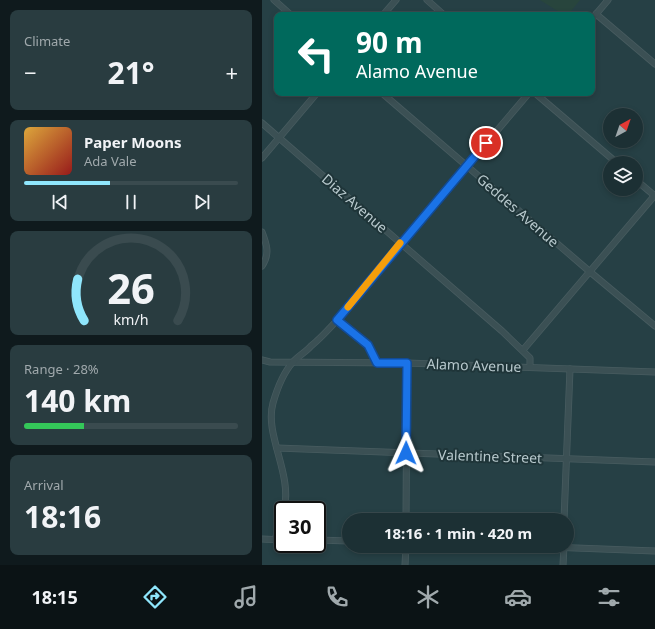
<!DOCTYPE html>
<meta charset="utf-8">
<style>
body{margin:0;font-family:"Noto Sans",sans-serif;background:#293c40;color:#f1f3f6;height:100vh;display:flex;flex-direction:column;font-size:15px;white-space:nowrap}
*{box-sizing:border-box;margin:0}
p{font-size:13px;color:#a0a9ac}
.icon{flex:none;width:22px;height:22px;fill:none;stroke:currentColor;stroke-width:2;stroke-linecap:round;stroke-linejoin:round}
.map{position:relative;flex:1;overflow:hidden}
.panel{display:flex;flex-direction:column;gap:10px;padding:10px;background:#0f1a1d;width:262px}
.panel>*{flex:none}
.top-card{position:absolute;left:12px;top:12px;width:321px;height:84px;border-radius:8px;box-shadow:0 2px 6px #0003,0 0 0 1px #3a4b4f;background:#00695c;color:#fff;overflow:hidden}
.needle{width:26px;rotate:40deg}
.fabs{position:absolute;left:341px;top:108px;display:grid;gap:8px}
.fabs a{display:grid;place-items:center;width:40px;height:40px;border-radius:50%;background:#1c3034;box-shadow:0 2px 6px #0003,0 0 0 1px #3a4b4f;font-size:20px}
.speed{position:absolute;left:12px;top:501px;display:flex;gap:8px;font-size:20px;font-weight:700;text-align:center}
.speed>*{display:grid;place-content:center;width:52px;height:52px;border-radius:50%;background:#1c3034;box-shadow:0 2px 6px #0003,0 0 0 1px #3a4b4f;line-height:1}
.speed .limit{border:2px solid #111;border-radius:6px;background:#fff;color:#111}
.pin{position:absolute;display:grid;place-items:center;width:34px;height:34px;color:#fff;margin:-17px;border:2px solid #fff;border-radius:50%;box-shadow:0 1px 4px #0007}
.me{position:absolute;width:44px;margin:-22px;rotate:1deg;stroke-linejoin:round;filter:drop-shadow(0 0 3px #0008)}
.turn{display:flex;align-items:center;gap:14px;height:84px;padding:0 16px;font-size:18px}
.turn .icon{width:52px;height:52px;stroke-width:2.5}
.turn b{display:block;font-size:28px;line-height:34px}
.big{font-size:30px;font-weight:700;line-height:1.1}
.panel .tile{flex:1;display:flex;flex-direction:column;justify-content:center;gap:6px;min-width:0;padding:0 14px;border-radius:8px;background:#293c40}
.panel .dial{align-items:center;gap:0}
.dial svg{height:104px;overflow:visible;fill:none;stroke:#3a4b4f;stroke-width:7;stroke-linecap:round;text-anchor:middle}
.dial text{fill:#f1f3f6;stroke:none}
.song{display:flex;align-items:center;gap:12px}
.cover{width:48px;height:48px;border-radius:6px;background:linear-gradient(135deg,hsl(40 70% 55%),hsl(0 70% 35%))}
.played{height:4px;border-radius:2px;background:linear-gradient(90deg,#8fe6fc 40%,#3a4b4f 40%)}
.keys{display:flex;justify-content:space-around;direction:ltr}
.heat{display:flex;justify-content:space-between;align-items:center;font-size:22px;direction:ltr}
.charge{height:6px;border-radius:3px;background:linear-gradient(90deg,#34c759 28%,#3a4b4f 0)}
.trip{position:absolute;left:80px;top:513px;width:232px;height:40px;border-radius:20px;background:#1c3034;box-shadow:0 2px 6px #0003,0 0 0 1px #3a4b4f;font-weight:700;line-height:40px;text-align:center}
.tabs{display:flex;height:64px;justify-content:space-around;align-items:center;background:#0b1315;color:#a0a9ac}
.tabs .icon{width:28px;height:28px}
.tabs .selected{color:#8fe6fc}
.tabs b{font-size:18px;color:#f1f3f6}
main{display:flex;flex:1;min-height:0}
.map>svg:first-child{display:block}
.green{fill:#28453d}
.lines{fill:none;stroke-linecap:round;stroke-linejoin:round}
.minor-casing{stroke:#485c60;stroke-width:7}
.minor{stroke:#3b5054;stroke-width:5.5}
.route-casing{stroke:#114b97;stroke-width:10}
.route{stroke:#1a73e8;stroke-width:7}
.slow{stroke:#f59e0b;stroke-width:7}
.labels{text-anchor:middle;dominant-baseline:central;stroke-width:4;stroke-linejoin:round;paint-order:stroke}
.street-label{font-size:14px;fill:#b8c9cd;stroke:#1f3539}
</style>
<main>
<section class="panel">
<div class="tile"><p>Climate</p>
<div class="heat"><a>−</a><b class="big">21°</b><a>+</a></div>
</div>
<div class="tile">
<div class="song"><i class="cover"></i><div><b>Paper Moons</b><p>Ada Vale</p></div></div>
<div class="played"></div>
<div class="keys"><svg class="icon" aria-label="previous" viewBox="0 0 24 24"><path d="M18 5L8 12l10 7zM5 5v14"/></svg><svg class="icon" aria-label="pause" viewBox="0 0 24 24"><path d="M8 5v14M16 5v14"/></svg><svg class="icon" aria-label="next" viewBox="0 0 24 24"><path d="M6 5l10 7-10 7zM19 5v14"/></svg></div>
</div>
<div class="tile dial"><svg viewBox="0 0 100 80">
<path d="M14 69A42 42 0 1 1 86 69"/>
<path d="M14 69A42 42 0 0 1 9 37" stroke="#8fe6fc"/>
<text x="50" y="56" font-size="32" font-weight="700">26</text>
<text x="50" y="72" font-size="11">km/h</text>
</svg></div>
<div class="tile"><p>Range · 28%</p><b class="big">140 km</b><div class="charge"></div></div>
<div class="tile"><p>Arrival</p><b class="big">18:16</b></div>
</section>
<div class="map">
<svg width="393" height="565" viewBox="0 0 393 565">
<rect width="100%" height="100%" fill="#264045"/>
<!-- green -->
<path class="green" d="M278,0H318L306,15H302Z"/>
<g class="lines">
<!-- minor casing -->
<g class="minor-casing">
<g id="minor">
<path d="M12,0L29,15"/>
<path d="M165,0L182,15"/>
<path d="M334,14L393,64"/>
<path d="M121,15L134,0"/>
<path d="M330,19L346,0"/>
<path d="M120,93L327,271L393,326"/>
<path d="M273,93L355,163"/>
<path d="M0,123L240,331L268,358V367"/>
<path d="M0,158L55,93"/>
<path d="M374,180L393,196"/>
<path d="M0,232C5,245 8,254 0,266"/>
<path d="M75,320L106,345L115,363"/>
<path d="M261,350L393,195"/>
<path d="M0,360L8,362L145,363L393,372"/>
<path d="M15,448L393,462"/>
<path d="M22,510C31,474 2,435 11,403C15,389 21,373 31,362C36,356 44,352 49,346C59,338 68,328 77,318C139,243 203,168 267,93"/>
<path d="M144,520L145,363"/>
<path d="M302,520L308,369"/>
<path d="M0,539L21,540"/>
<path d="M13,540L21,512"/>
<path d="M55,540L87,541"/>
<path d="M261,546L393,551"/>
<path d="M143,565L144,546"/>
<path d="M301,565L302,546"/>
</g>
</g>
<!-- minor -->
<use href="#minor" class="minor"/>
</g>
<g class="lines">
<!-- route casing -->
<g class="route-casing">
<path id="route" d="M144,453L145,363H115L106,345L75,320L224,143"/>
</g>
<!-- route -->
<use href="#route" class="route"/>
<!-- slow -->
<path class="slow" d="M86,307L138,243"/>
</g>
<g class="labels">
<!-- street labels -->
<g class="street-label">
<text transform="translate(93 203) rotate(41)">Diaz Avenue</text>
<text transform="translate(256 210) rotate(41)">Geddes Avenue</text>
<text transform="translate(212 365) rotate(2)">Alamo Avenue</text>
<text transform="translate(228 456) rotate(2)">Valentine Street</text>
</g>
</g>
</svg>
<div class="fabs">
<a><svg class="needle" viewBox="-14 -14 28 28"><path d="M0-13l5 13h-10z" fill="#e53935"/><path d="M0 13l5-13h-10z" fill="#a0a9ac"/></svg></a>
<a><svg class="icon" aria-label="layers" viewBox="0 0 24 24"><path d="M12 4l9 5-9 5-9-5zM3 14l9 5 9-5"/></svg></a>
</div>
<div class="speed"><div class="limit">30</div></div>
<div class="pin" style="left:224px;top:143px;background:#d93025"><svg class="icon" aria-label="arrive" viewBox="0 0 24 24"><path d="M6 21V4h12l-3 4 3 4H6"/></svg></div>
<svg class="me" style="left:144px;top:453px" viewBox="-20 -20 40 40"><path d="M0-17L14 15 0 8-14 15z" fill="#1a73e8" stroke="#fff" stroke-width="4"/></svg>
<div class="trip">18:16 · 1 min · 420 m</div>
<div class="top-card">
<div class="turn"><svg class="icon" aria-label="left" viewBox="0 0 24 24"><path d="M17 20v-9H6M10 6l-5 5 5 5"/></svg><div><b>90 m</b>Alamo Avenue</div></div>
</div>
</div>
</main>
<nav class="tabs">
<b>18:15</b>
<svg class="icon selected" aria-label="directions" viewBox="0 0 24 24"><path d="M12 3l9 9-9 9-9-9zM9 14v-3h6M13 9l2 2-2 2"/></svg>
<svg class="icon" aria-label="music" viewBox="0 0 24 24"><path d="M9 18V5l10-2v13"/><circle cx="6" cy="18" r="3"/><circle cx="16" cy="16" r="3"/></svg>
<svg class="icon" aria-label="phone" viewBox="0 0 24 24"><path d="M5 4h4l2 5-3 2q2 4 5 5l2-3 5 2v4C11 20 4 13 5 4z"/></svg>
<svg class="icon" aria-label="climate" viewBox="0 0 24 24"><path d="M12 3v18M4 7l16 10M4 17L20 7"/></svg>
<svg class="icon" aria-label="car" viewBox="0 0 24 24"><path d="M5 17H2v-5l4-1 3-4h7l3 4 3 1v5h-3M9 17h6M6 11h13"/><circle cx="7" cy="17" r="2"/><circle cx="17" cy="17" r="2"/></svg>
<svg class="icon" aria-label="filters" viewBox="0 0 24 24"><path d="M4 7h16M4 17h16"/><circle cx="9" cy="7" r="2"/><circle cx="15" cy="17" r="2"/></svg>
</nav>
